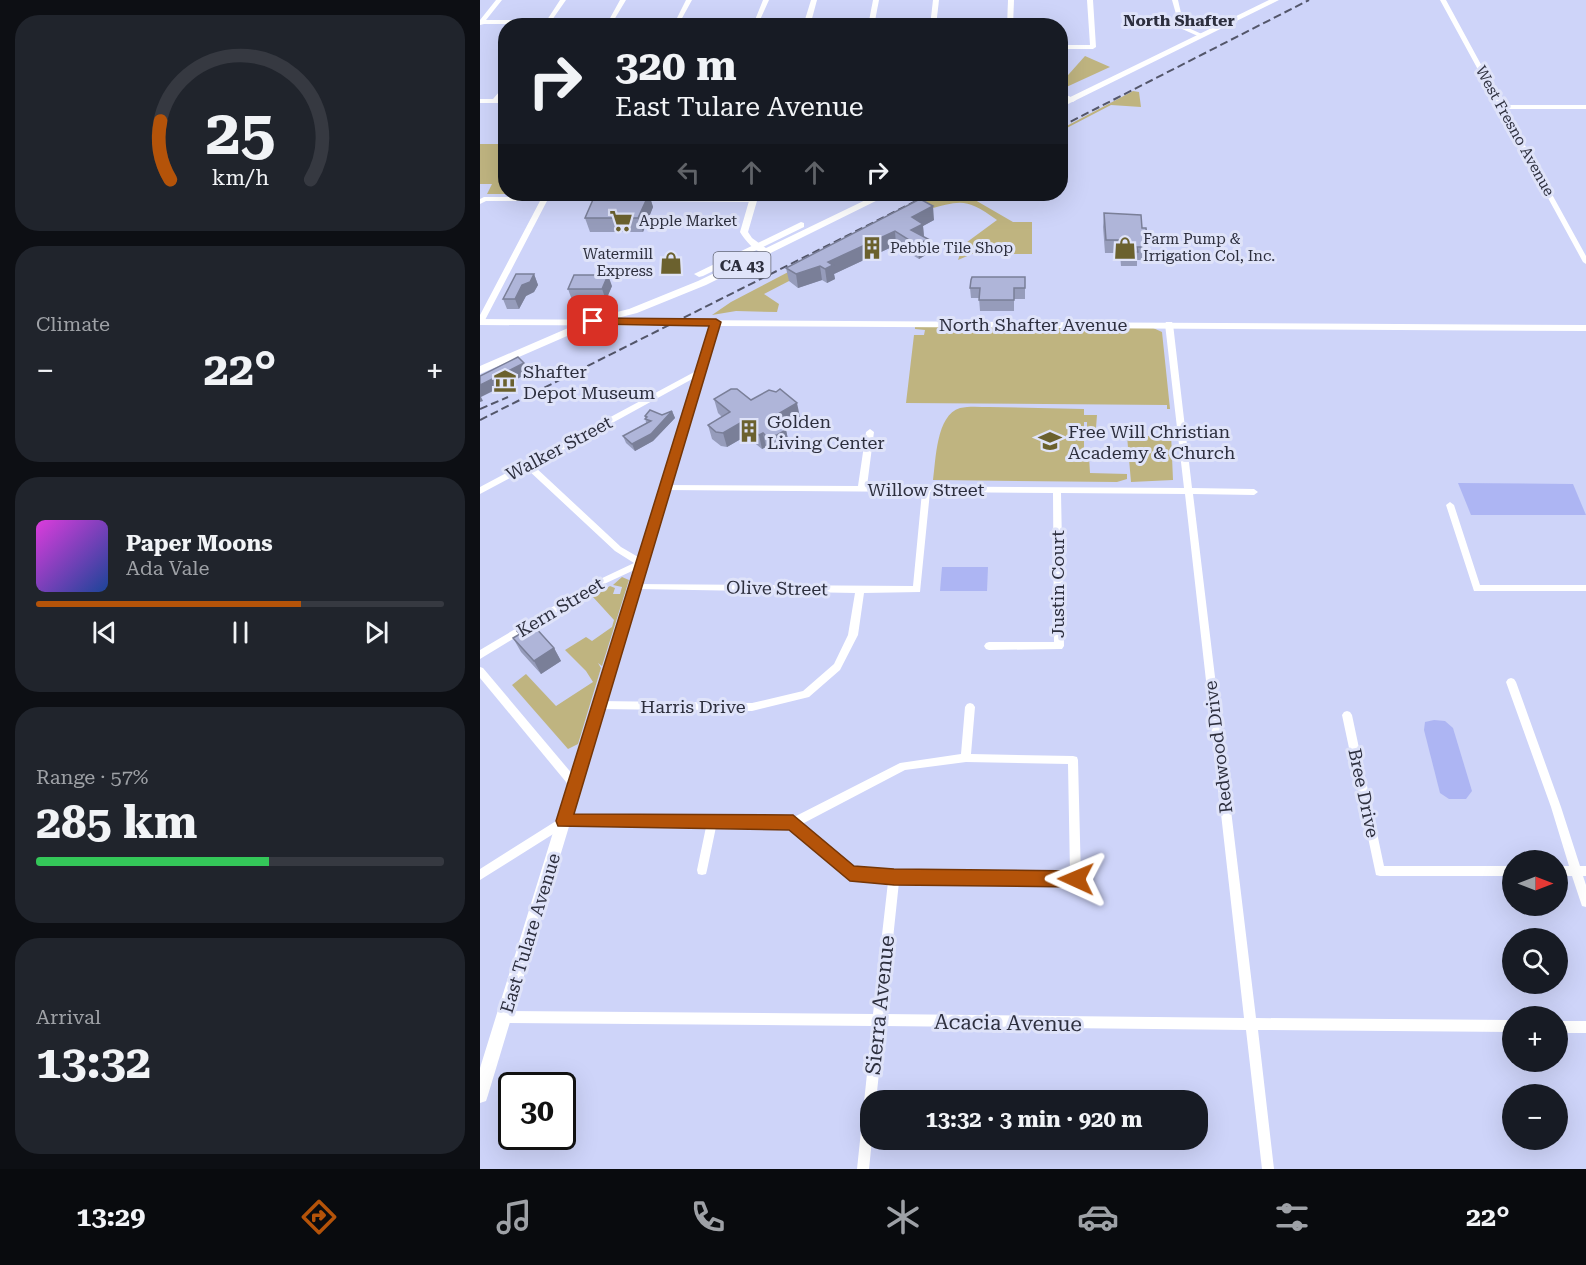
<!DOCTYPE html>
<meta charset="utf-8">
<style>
body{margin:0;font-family:"Roboto Serif",serif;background:#20242c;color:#f1f3f6;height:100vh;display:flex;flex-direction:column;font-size:22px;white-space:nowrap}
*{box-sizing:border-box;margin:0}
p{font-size:20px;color:#9ea1a6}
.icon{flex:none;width:33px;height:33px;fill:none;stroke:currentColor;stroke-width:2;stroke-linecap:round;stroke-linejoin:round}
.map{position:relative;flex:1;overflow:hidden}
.details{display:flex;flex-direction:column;gap:15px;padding:15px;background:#0d0f14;width:480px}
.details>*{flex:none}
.guide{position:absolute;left:18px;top:18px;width:570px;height:183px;border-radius:24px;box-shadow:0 6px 24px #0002;background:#171b24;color:#f1f3f6;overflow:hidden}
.needle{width:39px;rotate:90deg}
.buttons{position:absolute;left:1022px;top:850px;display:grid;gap:12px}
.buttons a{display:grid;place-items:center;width:66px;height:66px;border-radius:50%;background:#171b24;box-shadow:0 6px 24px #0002;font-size:30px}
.speed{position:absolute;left:18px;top:1072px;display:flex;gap:12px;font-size:30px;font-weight:700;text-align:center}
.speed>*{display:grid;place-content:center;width:78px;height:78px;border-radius:50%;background:#171b24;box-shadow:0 6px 24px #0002;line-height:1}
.speed .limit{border:3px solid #111;border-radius:9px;background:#fff;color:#111}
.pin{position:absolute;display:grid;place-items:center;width:51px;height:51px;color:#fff;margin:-26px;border-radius:12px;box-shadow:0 3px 9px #0006}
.me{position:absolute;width:66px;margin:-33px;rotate:271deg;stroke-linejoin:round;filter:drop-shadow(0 0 4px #0008)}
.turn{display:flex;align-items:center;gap:21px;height:126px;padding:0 18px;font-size:27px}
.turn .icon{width:78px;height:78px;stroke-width:2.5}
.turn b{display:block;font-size:42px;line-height:51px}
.lanes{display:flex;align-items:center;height:57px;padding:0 18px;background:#0003;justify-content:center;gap:30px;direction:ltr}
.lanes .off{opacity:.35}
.big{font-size:45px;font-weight:700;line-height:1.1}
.details .widget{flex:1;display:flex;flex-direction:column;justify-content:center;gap:9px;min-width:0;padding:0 21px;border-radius:24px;background:#20242c}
.details .dial{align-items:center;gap:0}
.dial svg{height:156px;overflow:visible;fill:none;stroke:#363941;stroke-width:7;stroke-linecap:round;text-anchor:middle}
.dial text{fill:#f1f3f6;stroke:none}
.song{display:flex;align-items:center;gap:18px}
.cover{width:72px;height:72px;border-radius:9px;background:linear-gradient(135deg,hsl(300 70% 55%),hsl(220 70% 35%))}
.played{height:6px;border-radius:3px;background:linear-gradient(90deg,#b45309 65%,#363941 65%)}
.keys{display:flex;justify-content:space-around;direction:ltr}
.heat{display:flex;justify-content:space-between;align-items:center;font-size:33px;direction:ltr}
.charge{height:9px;border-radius:4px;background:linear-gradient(90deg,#34c759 57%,#363941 0)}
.trip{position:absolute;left:380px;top:1090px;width:348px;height:60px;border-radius:24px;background:#171b24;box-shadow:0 6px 24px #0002;font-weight:700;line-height:60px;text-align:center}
.dock{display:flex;height:96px;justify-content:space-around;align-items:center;background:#090b0e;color:#9ea1a6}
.dock .icon{width:42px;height:42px}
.dock .on{color:#b45309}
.dock b{font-size:27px;color:#f1f3f6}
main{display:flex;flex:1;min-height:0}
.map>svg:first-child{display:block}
.green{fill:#bfb480}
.water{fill:#adb5f3}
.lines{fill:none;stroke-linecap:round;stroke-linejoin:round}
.street{fill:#fff;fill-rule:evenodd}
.secondary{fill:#fff;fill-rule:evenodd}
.primary{fill:#fff;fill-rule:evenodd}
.rail{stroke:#53566a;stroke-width:2;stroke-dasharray:8 4;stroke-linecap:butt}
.wall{fill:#969cbb}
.shaded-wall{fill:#7a7f98}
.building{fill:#afb5d9;stroke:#7a7f98;stroke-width:1.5}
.route{fill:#b45309;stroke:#753606;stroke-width:1.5}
.labels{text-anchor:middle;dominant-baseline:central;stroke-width:6;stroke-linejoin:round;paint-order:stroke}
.far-street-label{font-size:15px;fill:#2d2f3e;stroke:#dfe3f9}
.far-poi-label{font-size:15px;fill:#2d2f3e;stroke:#dfe3f9;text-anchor:start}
.far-neighbourhood-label{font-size:16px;font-weight:bold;fill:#2d2f3e;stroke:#dfe3f9}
.shield{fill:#dfe3f9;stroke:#626576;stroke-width:1.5}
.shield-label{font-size:16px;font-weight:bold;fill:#2d2f3e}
.street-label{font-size:18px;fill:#2d2f3e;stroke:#dfe3f9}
.poi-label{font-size:18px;fill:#2d2f3e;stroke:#dfe3f9;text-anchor:start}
.near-street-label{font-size:21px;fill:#2d2f3e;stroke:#dfe3f9}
</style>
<main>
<section class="details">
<div class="widget dial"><svg viewBox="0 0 100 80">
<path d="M14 69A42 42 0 1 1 86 69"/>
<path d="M14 69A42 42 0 0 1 9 39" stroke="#b45309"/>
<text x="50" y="56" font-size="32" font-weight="700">25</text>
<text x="50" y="72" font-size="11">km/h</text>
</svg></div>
<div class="widget"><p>Climate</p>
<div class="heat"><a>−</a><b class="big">22°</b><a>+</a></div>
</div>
<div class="widget">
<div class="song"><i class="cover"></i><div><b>Paper Moons</b><p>Ada Vale</p></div></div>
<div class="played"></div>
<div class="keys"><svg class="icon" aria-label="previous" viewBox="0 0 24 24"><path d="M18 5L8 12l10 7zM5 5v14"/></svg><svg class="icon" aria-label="pause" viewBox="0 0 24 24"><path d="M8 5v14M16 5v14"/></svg><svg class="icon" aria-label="next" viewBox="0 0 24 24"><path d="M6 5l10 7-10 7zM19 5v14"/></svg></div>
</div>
<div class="widget"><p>Range · 57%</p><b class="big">285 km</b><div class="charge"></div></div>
<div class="widget"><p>Arrival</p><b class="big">13:32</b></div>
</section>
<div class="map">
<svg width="1106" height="1169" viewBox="0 0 1106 1169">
<rect width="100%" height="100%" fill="#ced4f9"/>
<!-- green -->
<g class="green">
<path d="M605,56L630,67L582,89L581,83Z"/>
<path d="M653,91L659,92L661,107L631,105L581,131V129Z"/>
<path d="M25,144L26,194H55H7L12,184H0V144Z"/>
<path d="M457,194H494L495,200L533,222H552V254H492L478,260L483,245L517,220C486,198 482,200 446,210L284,294L299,304L297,312L256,311L232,315L251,302Z"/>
<path d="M435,327H671L682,332L690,409H687V405L426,403L434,335H444L445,330L435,329Z"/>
<path d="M509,407L604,409V415H617L616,428H607V422H604V457H609L610,473L647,474V479L637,482L453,480C456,460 456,415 480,408C489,406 500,407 509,407Z"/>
<path d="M691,433L693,480L651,482L647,436H684Z"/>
<path d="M142,577L149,580L122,666L118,663L121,668L98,744L88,749L32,685L46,674L76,706L113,682L106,671L85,650L106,637L112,641L132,627L134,620L113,597L130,586L135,588L133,594H140L142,587L133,585Z"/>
</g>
<!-- water -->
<g class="water">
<path d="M978,483L1093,484L1106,515H991Z"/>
<path d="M462,567H508L507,591H460Z"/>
<path d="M954,720L965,721L973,728L992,791L986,799H969L960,793L944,730L945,722Z"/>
</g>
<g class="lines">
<!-- street -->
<g class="street">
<path d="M16,0H22L6,20H67L80,0H86L72,20H129L140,0H146L134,20H196L206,0H212L201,20H275L283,0H289L280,20H327L330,22L327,24H132L131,26H126L127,24H70L68,26H64V24H4L0,25V20Z"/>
<path d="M393,0H399L394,26H388Z"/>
<path d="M453,0H459L456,26H450Z"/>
<path d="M528,0H534L533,26H527Z"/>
<path d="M607,0H613L616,47L613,49H580V45H610Z"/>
<path d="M692,0H698L704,26L724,35V37H720L700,28Z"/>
<path d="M960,0H966L1023,105H1106V109H1025L1106,256V264L1103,262Z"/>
<path d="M26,84V91L19,99H26V103H0V99H13Z"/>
<path d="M580,92L595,99L596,100L593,102L580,96Z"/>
<path d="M66,194L68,195L69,197H126L129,199L126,201H67L4,322L0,324V315L60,201H6L0,204V199L4,197H62Z"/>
<path d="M161,198H273L276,200L273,202L159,201L158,200Z"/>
<path d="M686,322H692L693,324L712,488L774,489L778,492L774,495L713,494L776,1018L1032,1020V1032L778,1030L794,1169H782L766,1030L404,1026L396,1101H390V1140H392L389,1169H377L392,1026L24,1023L20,1021L18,1017L20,1013L24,1011L393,1014L408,882L366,877L311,828L236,827L227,870L226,874L222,875L218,874L217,870L226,827L86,826L0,880V869L84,816L312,818L420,763L481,754L485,707L487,704L490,703L493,704L495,707L491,754L593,756L597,757L598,760L601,879L600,883L596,884L419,882L405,1014L764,1018L705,494L581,493L584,646L582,649L509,650L506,649L504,646L506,643L509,642H574L573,493L450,492L440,592L384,593L378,635L360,670L329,697L272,711L119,709L116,708L114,705L116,702L119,701L272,703L323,691L354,664L368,635L375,593L157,589L154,588L152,586L154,584L433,586L442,492L185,490L182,489L181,487L182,485L378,486L386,432L390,429L394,432L387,486L704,488L685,324ZM486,762L588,764L590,874L414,872L372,868L322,824L425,770Z"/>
<path d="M218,370H221L225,372L54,466L141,547L165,561L166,563L165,565L122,585L0,659V650L116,581L154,563L135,551L47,469L0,494V487Z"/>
<path d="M970,502L974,505L1000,585H1106V591H994L966,505Z"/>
<path d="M0,667L3,668L99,782L100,785L99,788L95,790L91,788L0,678Z"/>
<path d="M1031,678L1034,679L1036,682L1081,807L1100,866H1106V876H1103L1106,885V907L1102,906L1092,876H1077V866H1089L1071,807L1026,682L1028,679Z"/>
<path d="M867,711L870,712L872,715L904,866H1032V876H900L896,875L862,715L864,712Z"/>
<rect x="1077" y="1021" width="29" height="12"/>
</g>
<!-- secondary -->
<g class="secondary">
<path d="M331,0H337L330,26H323Z"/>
<path d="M271,194H279L268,232L272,238L290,251V255C278,255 266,242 260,232Z"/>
<path d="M0,319L1106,325V331L240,326L8,1095L6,1101L0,1103V1068L230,326L0,325Z"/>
</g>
<!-- primary -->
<g class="primary">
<path d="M789,0H799L580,108V102Z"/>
<path d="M398,194H410L226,285L157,313L117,323L0,374V366L109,319L149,309L218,281Z"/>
<path d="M321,222L324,223V227L223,276L219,277L214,274Z"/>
</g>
<!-- rail -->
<g class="rail">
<path d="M580,127L829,0"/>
<path d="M0,409L28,397"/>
<path d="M0,420L450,194"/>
</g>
</g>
<!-- wall -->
<g class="wall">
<path d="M169,194L173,207L163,232H110L105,218Z"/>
<path d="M440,199L454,220L443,226L444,237L448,239L449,253L439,259L416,245L354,274L355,279L347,283L342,280L318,288L309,281L306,268Z"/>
<path d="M624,213L662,228L668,247L666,260H657V266H641L640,253H625L623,227Z"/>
<path d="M54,274L58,285L54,292L46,296L39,309H27L23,299Z"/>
<path d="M545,277V299H534V311H500L499,298H491L490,288Z"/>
<path d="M132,286L126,300H92L88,289Z"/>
<path d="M234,399L271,400L320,417L303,427L306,430L309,444L300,449L289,450L286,447L282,449L266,436L247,447L241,446L232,439L228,425L242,417L238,413Z"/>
<path d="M192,411L195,418L173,441L155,451L146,443L143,436L166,423L165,416L182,415Z"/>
<path d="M48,630L74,648L81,661L61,674L41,652L33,638L39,635L37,631Z"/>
</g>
<!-- shaded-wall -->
<g class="shaded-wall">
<path d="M169,194L173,207L163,232L158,218Z"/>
<path d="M453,206L454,220L443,226L444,237L433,243L431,230L432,217Z"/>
<path d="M415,231L416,245L354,274L355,279L347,283L345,269L348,262Z"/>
<path d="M448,239L449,253L439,259L437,245Z"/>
<path d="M340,266L342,280L318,288L316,274Z"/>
<path d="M54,274L58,285L54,292L46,296L39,309L35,299L42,285Z"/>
<path d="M128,275L132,286L126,300L122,289Z"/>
<path d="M44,363L49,373L1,397L3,401L0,402V385Z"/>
<path d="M317,403L320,417L295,432L291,418Z"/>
<path d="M192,411L195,418L173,441L155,451L152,444Z"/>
<path d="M262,422L266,436L247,447L243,433Z"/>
<path d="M306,430L309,444L300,449L297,435Z"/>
<path d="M283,433L286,447L282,449L279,435Z"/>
<path d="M74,648L81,661L61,674L54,661Z"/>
</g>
<!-- building -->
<g class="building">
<path d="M155,194H169L158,218H105L115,195Z"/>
<path d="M440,199L453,206L432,217L443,224L431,230L448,239L437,245L415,231L348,262L353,265L345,269L340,266L316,274L306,268Z"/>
<path d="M624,213L661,215L662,228H666L668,247H657L658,252H642L641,240H626Z"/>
<path d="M36,274H54L50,282L42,285L35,299H23Z"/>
<path d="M94,275H128L122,289H88Z"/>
<path d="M492,277H545V288H534V300H499L500,288H490L491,280Z"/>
<path d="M38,357L44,363L0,385V376Z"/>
<path d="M251,389H257L271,400L289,390L296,392L300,389L317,403L291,418L306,430L297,435L286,436L283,433L279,435L262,422L243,433L236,432L228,425L250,412L234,399Z"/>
<path d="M170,410L182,415L192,411L171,434L152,444L143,436L171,421L165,419L167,417L165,416Z"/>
<path d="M44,626L48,630L54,626L74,648L54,661L33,638L40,634L37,631Z"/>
</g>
<!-- route -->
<path class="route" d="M113,318L236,319L241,322L94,814L313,815L374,866L414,869L596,871L602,873L605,879L602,884L596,887L414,885L370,881L309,830L78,826L76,821L229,326L110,324L108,321Z"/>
<!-- icons -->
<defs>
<g id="supermarket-bare" transform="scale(1.8)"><path d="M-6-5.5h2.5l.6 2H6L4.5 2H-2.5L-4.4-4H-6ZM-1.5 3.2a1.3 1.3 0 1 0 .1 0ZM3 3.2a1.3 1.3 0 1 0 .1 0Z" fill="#6b612e" stroke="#dfe3f9" stroke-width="2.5" paint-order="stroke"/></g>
<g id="building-bare" transform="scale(1.8)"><path d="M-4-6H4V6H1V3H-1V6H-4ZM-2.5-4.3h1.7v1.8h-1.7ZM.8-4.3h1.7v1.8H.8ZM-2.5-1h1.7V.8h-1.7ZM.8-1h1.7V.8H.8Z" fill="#6b612e" stroke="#dfe3f9" stroke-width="2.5" paint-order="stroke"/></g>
<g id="shop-bare" transform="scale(1.8)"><path d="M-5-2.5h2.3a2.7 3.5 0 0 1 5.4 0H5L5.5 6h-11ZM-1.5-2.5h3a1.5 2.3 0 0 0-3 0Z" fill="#6b612e" stroke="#dfe3f9" stroke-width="2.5" paint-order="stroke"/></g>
<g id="museum-bare" transform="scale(1.8)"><path d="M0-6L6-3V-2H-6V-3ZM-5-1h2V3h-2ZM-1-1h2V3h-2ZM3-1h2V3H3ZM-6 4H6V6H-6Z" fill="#6b612e" stroke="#dfe3f9" stroke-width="2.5" paint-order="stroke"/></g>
<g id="school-bare" transform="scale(1.8)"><path d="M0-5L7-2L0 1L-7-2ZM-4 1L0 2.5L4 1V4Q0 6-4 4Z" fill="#6b612e" stroke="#dfe3f9" stroke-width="2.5" paint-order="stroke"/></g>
</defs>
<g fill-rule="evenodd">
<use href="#supermarket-bare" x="141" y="221"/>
<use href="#building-bare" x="392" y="248"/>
<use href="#shop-bare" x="645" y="248"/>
<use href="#shop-bare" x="191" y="263"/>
<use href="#museum-bare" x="25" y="381"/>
<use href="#building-bare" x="269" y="431"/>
<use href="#school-bare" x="570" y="441"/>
</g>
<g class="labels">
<!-- far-street labels -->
<g class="far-street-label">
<text transform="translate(1035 131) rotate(61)">West Fresno Avenue</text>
</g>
<!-- far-poi labels -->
<g class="far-poi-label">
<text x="159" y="221">Apple Market</text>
<text x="663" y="239">Farm Pump &amp;<tspan x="663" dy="17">Irrigation Col, Inc.</tspan></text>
<text x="410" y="248">Pebble Tile Shop</text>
<text x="173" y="254" text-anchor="end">Watermill<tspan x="173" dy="17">Express</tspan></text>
</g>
<!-- far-neighbourhood labels -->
<g class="far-neighbourhood-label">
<text x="699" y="20">North Shafter</text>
</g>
<!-- shield labels -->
<rect class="shield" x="233.5" y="252" width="57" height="26" rx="4.5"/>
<g class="shield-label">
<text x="262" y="265">CA 43</text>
</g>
<!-- street labels -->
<g class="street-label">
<text x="553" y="324">North Shafter Avenue</text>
<text transform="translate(79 448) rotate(-28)">Walker Street</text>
<text x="446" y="489">Willow Street</text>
<text transform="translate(577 584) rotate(-90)">Justin Court</text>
<text transform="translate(297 588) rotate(1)">Olive Street</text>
<text transform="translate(80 607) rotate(-31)">Kern Street</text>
<text x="213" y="706">Harris Drive</text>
<text transform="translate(738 747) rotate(-97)">Redwood Drive</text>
<text transform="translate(884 793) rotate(78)">Bree Drive</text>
<text transform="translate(50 933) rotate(-73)">East Tulare Avenue</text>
</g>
<!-- poi labels -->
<g class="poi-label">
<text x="43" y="371">Shafter<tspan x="43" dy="21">Depot Museum</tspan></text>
<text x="287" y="421">Golden<tspan x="287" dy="21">Living Center</tspan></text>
<text x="588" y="431">Free Will Christian<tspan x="588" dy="21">Academy &amp; Church</tspan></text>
</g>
<!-- near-street labels -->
<g class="near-street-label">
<text transform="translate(400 1005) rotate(-84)">Sierra Avenue</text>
<text transform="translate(528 1023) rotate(1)">Acacia Avenue</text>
</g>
</g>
</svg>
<div class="buttons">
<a><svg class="needle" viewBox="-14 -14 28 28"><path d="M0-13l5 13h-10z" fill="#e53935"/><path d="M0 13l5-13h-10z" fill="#9ea1a6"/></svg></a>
<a><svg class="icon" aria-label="search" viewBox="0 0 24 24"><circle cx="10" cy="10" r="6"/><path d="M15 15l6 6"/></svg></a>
<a>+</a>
<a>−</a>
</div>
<div class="speed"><div class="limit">30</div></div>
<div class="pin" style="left:113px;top:321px;background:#d93025"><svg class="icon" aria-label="arrive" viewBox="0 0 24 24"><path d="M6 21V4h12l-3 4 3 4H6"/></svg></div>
<svg class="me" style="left:596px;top:879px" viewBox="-20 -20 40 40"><path d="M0-17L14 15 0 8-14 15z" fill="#b45309" stroke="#fff" stroke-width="4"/></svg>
<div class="trip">13:32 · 3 min · 920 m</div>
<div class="guide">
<div class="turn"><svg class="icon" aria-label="right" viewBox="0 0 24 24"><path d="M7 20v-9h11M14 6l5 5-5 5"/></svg><div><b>320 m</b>East Tulare Avenue</div></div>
<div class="lanes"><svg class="icon off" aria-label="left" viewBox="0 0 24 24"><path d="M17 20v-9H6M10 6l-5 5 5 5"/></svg><svg class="icon off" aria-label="ahead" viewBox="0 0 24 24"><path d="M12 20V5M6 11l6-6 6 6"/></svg><svg class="icon off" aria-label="ahead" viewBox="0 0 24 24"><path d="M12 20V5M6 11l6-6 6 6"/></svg><svg class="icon" aria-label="right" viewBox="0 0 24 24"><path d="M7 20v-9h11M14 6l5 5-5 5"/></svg></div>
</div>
</div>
</main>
<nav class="dock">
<b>13:29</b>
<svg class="icon on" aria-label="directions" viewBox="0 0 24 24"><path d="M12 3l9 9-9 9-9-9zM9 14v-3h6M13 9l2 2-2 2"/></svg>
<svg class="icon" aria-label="music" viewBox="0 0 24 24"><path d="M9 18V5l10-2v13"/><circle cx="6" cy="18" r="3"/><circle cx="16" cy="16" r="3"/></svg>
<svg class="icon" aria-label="phone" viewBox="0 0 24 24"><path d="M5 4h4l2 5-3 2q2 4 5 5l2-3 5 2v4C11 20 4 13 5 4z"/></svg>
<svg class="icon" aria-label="climate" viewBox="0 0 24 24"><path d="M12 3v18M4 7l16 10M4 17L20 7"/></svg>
<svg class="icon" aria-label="car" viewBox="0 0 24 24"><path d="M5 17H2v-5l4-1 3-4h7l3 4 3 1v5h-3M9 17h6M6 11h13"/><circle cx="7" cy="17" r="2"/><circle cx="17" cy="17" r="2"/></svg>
<svg class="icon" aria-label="filters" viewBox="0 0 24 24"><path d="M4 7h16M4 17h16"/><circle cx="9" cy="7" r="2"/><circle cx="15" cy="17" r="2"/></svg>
<b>22°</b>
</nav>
